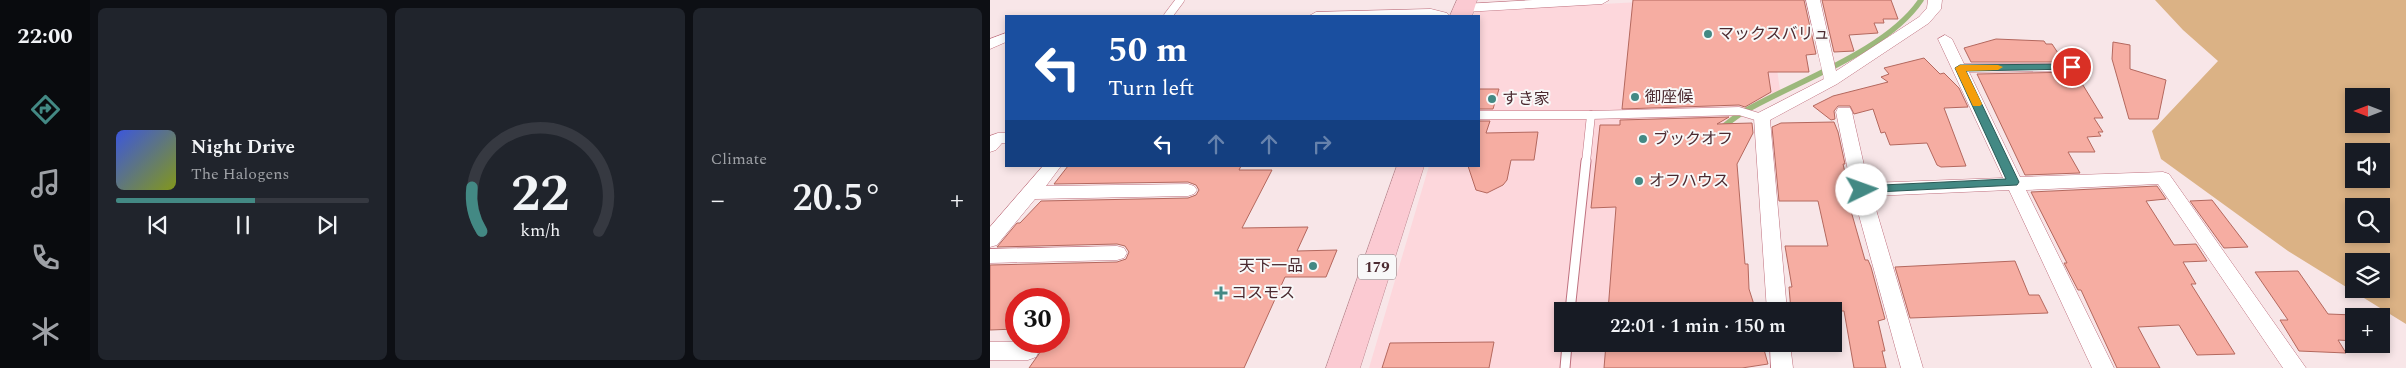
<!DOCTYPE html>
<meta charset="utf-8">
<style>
body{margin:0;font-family:Spectral,"Noto Sans JP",serif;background:#20242c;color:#f1f3f6;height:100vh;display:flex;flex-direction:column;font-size:19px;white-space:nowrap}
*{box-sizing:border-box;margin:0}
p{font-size:16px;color:#9ea1a6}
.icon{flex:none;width:28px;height:28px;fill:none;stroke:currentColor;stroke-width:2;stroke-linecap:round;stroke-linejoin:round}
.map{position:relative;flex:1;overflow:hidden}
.side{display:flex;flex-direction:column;gap:8px;padding:8px;background:#0d0f14;width:900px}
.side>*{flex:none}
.hud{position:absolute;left:15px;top:15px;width:475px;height:152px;border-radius:0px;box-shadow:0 2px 8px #0003;background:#1a4fa0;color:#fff;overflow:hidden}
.needle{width:32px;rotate:270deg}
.buttons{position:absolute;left:1355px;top:88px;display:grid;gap:10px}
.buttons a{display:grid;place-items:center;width:45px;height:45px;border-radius:0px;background:#171b24;box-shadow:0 2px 8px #0003;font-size:25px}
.speed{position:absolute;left:15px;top:288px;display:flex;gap:10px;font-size:25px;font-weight:700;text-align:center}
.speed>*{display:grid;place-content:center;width:65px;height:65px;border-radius:50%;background:#171b24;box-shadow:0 2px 8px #0003;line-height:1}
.speed .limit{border:8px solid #d22;background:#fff;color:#111}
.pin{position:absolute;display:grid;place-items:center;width:42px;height:42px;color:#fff;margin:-21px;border:2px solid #fff;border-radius:50%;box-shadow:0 1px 5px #0007}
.me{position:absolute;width:55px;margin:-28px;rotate:87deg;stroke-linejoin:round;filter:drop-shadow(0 0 4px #0008)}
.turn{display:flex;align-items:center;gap:18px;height:105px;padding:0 20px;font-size:22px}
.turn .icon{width:65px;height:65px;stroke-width:2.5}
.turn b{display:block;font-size:35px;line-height:42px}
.lanes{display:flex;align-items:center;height:48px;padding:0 20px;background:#0003;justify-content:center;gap:25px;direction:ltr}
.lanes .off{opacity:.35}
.big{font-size:38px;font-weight:600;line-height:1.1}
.side .tile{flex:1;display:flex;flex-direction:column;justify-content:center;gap:8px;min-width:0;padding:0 18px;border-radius:8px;background:#20242c}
.side .dial{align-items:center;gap:0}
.dial svg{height:130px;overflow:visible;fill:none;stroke:#363941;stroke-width:7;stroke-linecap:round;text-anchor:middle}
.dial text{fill:#f1f3f6;stroke:none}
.song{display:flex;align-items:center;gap:15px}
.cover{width:60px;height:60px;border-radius:8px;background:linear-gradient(135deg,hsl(230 70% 55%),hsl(70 70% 35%))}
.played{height:5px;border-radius:2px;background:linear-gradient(90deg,#438984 55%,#363941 55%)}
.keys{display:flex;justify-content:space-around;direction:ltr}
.heat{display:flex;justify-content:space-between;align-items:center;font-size:28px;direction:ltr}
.side .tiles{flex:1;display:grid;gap:8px;grid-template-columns:repeat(3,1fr)}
.trip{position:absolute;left:564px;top:302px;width:288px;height:50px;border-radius:0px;background:#171b24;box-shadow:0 2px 8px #0003;font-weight:600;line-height:50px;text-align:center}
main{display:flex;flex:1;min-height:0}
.dock{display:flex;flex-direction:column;width:90px;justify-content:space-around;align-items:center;background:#090b0e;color:#9ea1a6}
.dock .icon{width:35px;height:35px}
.dock .current{color:#438984}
.dock b{font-size:22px;color:#f1f3f6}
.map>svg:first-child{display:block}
.built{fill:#fdd7dc}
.green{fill:#dbb285;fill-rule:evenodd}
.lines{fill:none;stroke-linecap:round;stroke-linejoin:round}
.stream{stroke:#9cb87b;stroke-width:5.5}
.building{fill:#f6ada2;stroke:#b4685e}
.service-far1-casing{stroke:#bf717f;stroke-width:9}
.service-casing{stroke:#bf717f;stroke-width:11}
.minor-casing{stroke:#bf717f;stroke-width:1}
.trunk-casing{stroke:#bd8a92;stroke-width:1}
.service-far1{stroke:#fff;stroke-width:8}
.service{stroke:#fff;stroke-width:9}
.minor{fill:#fff;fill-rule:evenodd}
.trunk{fill:#fbcad2;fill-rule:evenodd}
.route{fill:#438984;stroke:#2c5956}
.slow{fill:#f59e0b}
.poi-dot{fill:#438984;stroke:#f8f8f8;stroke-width:2}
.labels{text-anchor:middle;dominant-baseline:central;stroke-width:4;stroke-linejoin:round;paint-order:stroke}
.shield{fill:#f8f8f8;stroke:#7f686c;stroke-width:1}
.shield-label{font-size:15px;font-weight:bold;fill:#4b2a30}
.poi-label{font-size:16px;fill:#4b2a30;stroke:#f8f8f8;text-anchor:start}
</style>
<main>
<nav class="dock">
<b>22:00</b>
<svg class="icon current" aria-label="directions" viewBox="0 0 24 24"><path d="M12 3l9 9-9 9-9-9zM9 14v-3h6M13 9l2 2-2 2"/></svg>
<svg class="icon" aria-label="music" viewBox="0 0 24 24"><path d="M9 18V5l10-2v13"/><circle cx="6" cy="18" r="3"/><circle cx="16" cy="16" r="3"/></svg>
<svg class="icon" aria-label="phone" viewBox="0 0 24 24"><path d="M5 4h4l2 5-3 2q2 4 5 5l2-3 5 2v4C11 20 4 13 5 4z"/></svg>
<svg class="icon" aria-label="climate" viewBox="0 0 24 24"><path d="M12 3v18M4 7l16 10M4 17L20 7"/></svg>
</nav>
<section class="side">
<div class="tiles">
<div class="tile">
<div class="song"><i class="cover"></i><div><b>Night Drive</b><p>The Halogens</p></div></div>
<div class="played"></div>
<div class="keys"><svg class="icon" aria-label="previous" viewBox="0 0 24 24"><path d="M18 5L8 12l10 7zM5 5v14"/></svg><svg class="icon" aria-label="pause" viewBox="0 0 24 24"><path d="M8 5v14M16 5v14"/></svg><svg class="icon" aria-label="next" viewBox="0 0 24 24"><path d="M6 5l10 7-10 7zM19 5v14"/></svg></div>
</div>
<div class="tile dial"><svg viewBox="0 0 100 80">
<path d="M14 69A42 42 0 1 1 86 69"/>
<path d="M14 69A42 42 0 0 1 8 42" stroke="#438984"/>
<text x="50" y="56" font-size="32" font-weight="700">22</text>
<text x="50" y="72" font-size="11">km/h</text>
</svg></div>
<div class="tile"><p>Climate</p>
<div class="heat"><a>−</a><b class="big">20.5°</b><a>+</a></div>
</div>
</div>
</section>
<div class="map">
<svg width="1416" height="368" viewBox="0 0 1416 368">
<rect width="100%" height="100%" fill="#f8e6e8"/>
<!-- built -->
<path class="built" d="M687,0H777L790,90L709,146L682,279L692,311H572V344H703L704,368H379L439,166H489V16H483L485,11Z"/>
<!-- green -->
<path class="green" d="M1165,0H1416V324L1298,251L1171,159L1162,131L1228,61L1193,30ZM1364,96H1391V124H1364ZM1364,151H1391V179H1364ZM1364,206H1391V234H1364ZM1364,261H1391V289H1364Z"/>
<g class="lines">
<!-- stream -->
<path class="stream" d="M730,129C738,123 746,116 755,111C807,81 897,51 931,0"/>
</g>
<!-- building -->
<g class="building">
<path d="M643,0H814L826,54L816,55L819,72H778L781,92L755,107L749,105L632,109Z"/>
<path d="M832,0H901L908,19H893L894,23H884L888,33L859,35L864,51L844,52Z"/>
<path d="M1006,39L1054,41L1056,44H1062L1074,62H981L974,48Z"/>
<path d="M1123,42L1140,45V69L1176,80L1168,119H1139L1122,59Z"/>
<path d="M934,58L950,74L954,73L969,88L978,107L954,108L976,166L951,167L947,165L937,143L900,145L895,132L891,133L883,109L864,114L860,106H848L844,111L845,119L841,120L823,106L843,96L898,82L891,77L899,74L894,68Z"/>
<path d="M1085,72L1113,118H1104L1113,132H1108L1111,136L1097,137L1105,152H1078L1090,173L1035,175L987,74Z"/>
<path d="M489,89H509L503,109H489Z"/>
<path d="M739,117L727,124L762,123L763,133L747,164L755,264H758L759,289L766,311H618L626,207L601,208L610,125H630V120Z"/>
<path d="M489,121H500L496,133L548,132L544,160H521L517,180L513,185L497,193L486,190L478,166H489Z"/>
<path d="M844,122L848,132L855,164H853L861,197H857L875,260H878L881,267L895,319L888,321L895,351H892L896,368H864L854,311H801L799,287H802L795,246H838L828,201H789L782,127L791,123Z"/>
<path d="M78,166H251L249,170H282L252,228L318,227L307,251L347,250L336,277H295L254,368H39L58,341H69V299H26V329L0,330V265L127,262L136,259L139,252L135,246L127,244L7,247L27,223H30L51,201L198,198L206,195L209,190L206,185L198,182L64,184Z"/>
<path d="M1167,186L1176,199L1156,201L1184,245L1206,244L1217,261L1193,262L1206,284H1201L1245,354L1207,355L1189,325L1148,327L1170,368H1127L1091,290H1088L1074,263H1077L1041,192Z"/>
<path d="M1222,200L1258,247L1234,248L1200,201Z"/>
<path d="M1025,261L1039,295H1049L1058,313L920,318L905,267Z"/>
<path d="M1308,271L1338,314L1364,315V341L1348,340L1356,353L1309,351L1290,320H1298L1265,272Z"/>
<path d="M504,342L499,368H392L400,343Z"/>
<path d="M616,344H762L763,348L773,346L778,364L752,368H614Z"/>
</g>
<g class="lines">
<!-- service-far1 casing -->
<g class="service-far1-casing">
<g id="service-far1">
<path d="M178,16L190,0"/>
<path d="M489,115H601L749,111L772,118"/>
<path d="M596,162L601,115"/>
</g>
</g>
<!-- service casing -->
<g class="service-casing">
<g id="service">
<path d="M580,311L596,161"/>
<path d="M575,368L577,344"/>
</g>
</g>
<!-- minor casing -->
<g class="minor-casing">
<g id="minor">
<path d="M543,0H619L612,4L474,12L467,8L474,4Z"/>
<path d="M816,0H830L846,71L929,17L937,8L938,0H952L951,9L939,23L847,84L780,120L797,311H777L764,118L766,114L834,79Z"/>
<path d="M441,9L457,13L459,16H319L326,12Z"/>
<path d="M16,33V42L0,49V39Z"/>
<path d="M955,35L962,39L974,64H1087L1089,67L1082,71L979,72L1030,177L1173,172L1179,174L1316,368H1293L1168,184L1036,190L1124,368H1102L1019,190L882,196L933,368H911L862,190L846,112L848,108H860L862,112L878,183L1013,178L948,39Z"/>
<path d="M8,133H16V143H12L6,150L0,152V136Z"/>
<path d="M53,166H71L56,186L198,184L204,186L207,190L204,194L198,196L45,199L7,245L0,247V227Z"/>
<path d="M127,246L134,248L137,253L134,258L127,260L0,263V249Z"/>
<path d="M0,342H38L46,345L49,351L46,357L38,360H0Z"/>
<path d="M780,344H800L803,368H781Z"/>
</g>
</g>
<!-- trunk casing -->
<g class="trunk-casing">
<g id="trunk">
<path d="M467,0H487L482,16H460Z"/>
<path d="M407,166H434L370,368H336Z"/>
</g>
</g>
<!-- service-far1 -->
<use href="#service-far1" class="service-far1"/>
<!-- service -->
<use href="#service" class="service"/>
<!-- minor -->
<use href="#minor" class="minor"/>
<!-- trunk -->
<use href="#trunk" class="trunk"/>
</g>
<!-- route -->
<path class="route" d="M1082,64L1087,67L1085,69L976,71L1029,182L1027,185L867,193V187L872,186L1016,179L965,68L970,65Z"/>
<!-- slow -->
<path class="slow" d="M970,65H1008L1013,67L1008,70L976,71L992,104L990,106H983L982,104L965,68Z"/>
<!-- markers -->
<g class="poi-dot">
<circle cx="718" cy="34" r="5"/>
<circle cx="645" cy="97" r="5"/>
<circle cx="502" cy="99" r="5"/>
<circle cx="653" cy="139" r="5"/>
<circle cx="649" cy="181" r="5"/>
<circle cx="323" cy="266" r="5"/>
<path d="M228.5 285.5h5v5h5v5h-5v5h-5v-5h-5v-5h5z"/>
</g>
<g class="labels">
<!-- shield labels -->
<rect class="shield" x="368" y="254.5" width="38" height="25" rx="4"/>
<g class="shield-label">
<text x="387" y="267">179</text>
</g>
<!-- poi labels -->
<g class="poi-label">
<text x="728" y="34">マックスバリュ</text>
<text x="655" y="97">御座候</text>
<text x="512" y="99">すき家</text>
<text x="663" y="139">ブックオフ</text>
<text x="659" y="181">オフハウス</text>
<text x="313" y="266" text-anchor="end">天下一品</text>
<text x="241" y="293">コスモス</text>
</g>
</g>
</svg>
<div class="buttons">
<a><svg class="needle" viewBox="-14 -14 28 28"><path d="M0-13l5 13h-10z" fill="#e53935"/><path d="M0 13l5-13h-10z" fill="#9ea1a6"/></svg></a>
<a><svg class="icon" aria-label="sound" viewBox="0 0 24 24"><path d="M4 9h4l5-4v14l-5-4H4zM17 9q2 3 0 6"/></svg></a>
<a><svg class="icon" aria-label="search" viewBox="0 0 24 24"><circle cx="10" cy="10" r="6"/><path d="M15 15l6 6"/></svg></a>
<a><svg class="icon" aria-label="layers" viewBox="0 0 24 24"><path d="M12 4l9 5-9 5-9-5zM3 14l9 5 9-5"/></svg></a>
<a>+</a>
</div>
<div class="speed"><div class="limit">30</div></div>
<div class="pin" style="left:1082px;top:67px;background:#d93025"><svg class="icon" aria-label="arrive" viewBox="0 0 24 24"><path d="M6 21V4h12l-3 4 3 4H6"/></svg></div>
<svg class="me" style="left:872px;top:190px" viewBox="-20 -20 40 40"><circle r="19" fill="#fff"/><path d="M0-13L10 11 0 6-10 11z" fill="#438984"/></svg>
<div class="trip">22:01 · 1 min · 150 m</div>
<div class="hud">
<div class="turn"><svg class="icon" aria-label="left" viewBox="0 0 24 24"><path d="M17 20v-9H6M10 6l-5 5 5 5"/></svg><div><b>50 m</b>Turn left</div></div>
<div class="lanes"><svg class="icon" aria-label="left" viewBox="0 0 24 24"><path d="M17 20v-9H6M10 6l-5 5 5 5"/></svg><svg class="icon off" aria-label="ahead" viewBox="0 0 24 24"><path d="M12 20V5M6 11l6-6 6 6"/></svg><svg class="icon off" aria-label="ahead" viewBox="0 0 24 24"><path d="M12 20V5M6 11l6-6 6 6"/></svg><svg class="icon off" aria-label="right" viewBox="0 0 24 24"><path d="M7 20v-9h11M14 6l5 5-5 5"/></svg></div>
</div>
</div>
</main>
